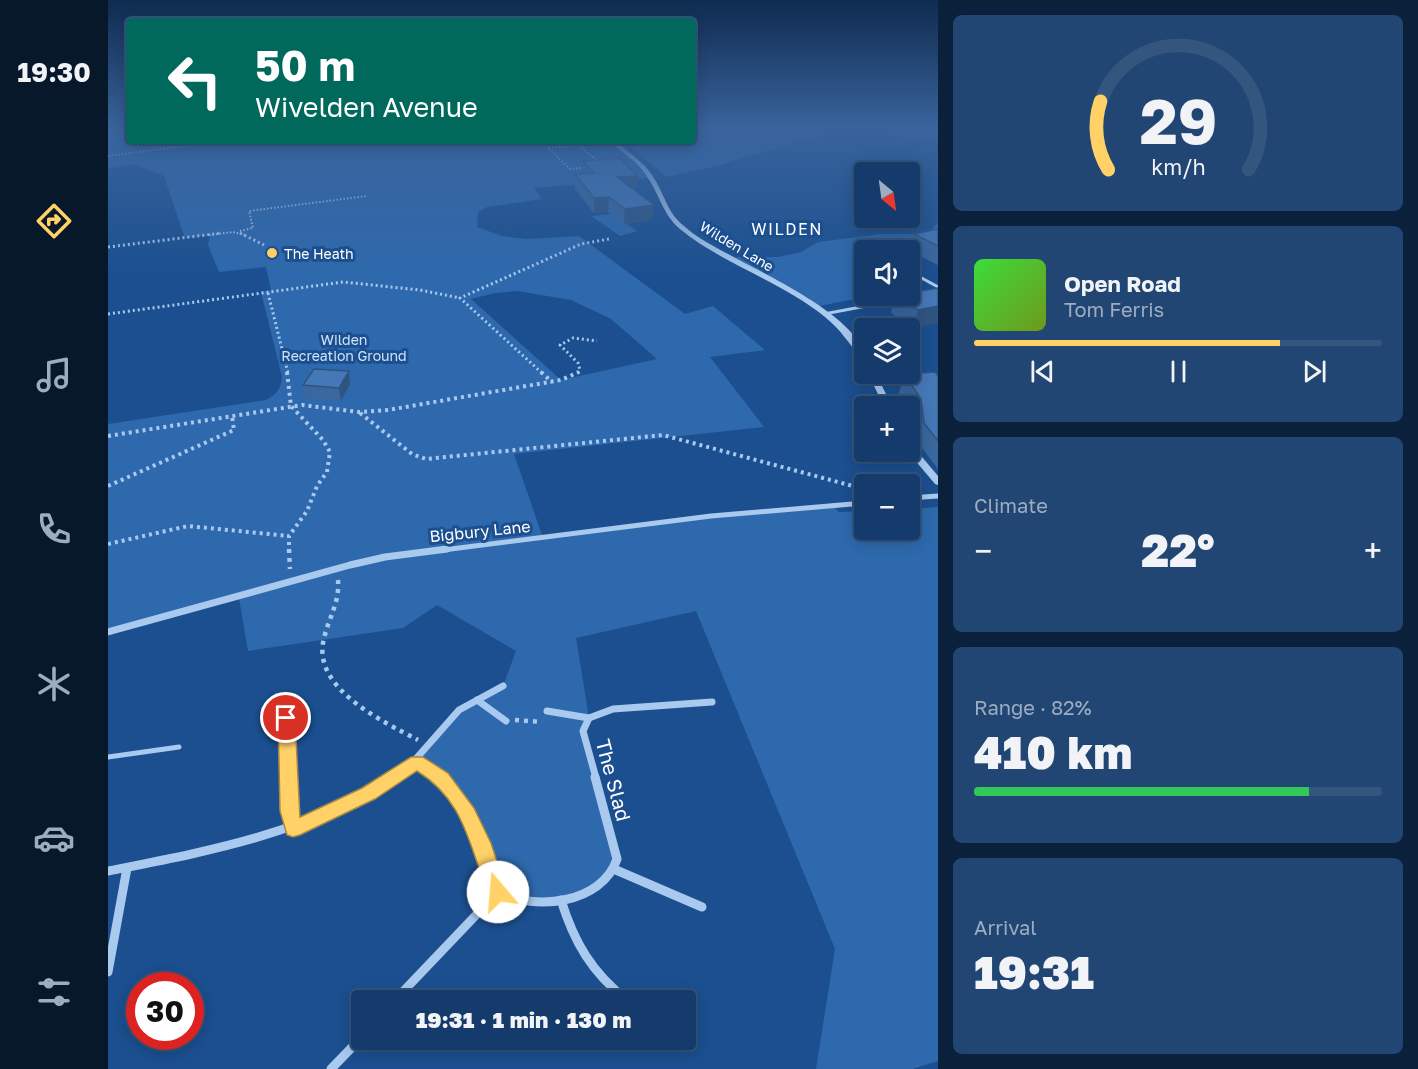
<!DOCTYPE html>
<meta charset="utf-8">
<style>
body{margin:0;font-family:"Golos Text",sans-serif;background:#214673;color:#f1f3f6;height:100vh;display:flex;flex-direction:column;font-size:22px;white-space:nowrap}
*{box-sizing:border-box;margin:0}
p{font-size:20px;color:#9dadc1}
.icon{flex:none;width:33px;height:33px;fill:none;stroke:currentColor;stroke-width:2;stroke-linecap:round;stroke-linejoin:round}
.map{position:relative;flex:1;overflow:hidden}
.details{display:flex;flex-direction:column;gap:15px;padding:15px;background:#0b203b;width:480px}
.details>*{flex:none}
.guide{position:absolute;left:18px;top:18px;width:570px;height:126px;border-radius:6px;box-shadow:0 3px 15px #0003,0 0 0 2px #33557e;background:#00695c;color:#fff;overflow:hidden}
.needle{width:39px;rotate:151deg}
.buttons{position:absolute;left:746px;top:162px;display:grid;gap:12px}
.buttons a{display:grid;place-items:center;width:66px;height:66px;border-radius:6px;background:#143b6b;box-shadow:0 3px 15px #0003,0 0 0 2px #33557e;font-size:30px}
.speed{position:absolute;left:18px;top:972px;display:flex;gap:12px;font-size:30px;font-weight:700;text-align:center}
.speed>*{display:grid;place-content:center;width:78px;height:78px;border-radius:50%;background:#143b6b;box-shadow:0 3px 15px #0003,0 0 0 2px #33557e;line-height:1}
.speed .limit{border:9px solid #d22;background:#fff;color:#111}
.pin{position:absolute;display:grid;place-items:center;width:51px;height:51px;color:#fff;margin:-26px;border:3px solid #fff;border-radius:50%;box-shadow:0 2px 6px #0007}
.me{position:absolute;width:66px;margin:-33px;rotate:342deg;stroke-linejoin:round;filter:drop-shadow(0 0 4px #0008)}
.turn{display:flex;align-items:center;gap:21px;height:126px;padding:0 30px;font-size:27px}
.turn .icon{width:78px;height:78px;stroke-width:2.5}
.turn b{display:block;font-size:42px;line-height:51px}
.big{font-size:45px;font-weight:800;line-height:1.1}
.details .card{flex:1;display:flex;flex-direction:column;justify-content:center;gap:9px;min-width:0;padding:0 21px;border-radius:9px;background:#214673}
.details .dial{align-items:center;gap:0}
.dial svg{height:156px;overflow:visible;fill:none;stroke:#33557e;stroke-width:7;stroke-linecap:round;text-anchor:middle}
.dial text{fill:#f1f3f6;stroke:none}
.song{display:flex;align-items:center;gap:18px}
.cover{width:72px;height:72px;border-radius:9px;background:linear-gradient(135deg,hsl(120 70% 55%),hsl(80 70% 35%))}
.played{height:6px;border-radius:3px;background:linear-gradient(90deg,#ffd166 75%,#33557e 75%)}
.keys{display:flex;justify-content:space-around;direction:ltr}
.heat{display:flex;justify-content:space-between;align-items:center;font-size:33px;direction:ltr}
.charge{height:9px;border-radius:4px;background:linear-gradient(90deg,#34c759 82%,#33557e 0)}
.trip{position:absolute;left:243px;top:990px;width:345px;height:60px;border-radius:6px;background:#143b6b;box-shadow:0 3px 15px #0003,0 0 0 2px #33557e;font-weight:800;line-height:60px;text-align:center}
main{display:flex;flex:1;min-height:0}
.menu{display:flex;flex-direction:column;width:108px;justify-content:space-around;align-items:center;background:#08182b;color:#9dadc1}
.menu .icon{width:42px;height:42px}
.menu .active{color:#ffd166}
.menu b{font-size:27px;color:#f1f3f6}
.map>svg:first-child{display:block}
.green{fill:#2e69ad;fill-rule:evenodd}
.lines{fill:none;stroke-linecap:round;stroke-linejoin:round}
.path-far3{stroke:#a9c9ee;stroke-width:2;stroke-dasharray:1.5 2;stroke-linecap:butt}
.path-far2{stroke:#a9c9ee;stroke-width:3;stroke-dasharray:2 3;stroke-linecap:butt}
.path-far1{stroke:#a9c9ee;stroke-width:4;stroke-dasharray:3 4;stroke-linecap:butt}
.path{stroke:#a9c9ee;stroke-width:4.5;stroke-dasharray:4 5;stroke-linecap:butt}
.service-far1{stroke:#a9c9ee;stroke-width:3}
.service{stroke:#a9c9ee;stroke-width:5}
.minor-far2{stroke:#a9c9ee;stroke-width:5}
.minor-far1{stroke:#a9c9ee;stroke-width:7}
.minor{stroke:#a9c9ee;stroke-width:9}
.tertiary{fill:#a9c9ee;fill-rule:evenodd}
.wall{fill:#3a679d}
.shaded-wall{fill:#305480}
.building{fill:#4478b7;stroke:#305480;stroke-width:1.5}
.route{fill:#ffd166;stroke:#a68842;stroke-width:1.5}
.poi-dot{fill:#ffd166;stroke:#1b4f8f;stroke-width:2}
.labels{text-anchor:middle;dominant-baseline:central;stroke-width:6;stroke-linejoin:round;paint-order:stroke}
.far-street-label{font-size:14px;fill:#fff;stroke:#1b4f8f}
.far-poi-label{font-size:14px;fill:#fff;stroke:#1b4f8f;text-anchor:start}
.far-park-label{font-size:14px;fill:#cfe3fa;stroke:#1b4f8f}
.far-quarter-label{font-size:16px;letter-spacing:1.5px;fill:#fff;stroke:#1b4f8f}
.street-label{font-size:16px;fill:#fff;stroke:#1b4f8f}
.near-street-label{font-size:20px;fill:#fff;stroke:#1b4f8f}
</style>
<main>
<nav class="menu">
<b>19:30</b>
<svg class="icon active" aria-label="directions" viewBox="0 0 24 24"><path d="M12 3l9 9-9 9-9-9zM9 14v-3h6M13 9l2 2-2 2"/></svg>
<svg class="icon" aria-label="music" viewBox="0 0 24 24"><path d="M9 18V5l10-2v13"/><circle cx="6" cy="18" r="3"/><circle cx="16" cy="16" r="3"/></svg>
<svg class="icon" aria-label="phone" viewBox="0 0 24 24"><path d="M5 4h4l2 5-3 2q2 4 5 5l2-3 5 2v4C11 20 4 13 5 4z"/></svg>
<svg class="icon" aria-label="climate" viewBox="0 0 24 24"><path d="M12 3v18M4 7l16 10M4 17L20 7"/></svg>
<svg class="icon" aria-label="car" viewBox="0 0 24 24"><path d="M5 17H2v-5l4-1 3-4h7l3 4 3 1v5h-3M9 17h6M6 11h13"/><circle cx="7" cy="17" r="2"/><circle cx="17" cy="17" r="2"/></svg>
<svg class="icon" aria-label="filters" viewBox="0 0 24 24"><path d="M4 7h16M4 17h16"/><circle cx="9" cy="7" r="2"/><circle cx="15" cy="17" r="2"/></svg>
</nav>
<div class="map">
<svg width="830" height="1069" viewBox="0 0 830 1069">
<rect width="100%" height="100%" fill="#1b4f8f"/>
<!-- green -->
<g class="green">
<path d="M0,126H21V141H504L543,178L426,188L434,199L379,207L370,212L369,227L394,236L418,239L471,236L577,314L605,306L657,350L602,357L656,427L406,454L435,538L535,524L724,505L731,512L756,511V530H801V509L830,507V1061L804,1069H708L727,949L588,611L468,638L481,718L475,731L509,859L500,881C450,901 443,907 390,892L374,843L334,778L309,762L352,710L395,686L408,651L329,605L295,628L140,651L131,598L0,632V424L158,400C169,394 173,389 174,377L153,292L163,290L158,267L111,272L100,245L102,235L77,238L56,176L26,164L0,169ZM409,291L463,300L503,319L549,359L453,380L363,299L387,293Z"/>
<path d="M585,126H742L612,165L559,177L515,141H585Z"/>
<path d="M746,126H830V144L747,126Z"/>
<path d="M533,211L507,216L529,231L512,236L483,216Z"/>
<path d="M830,222V238L774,250H756V254L751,255L756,259V296H762L706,307L620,257H670L693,252L710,242L773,234H820Z"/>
</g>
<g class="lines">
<!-- path-far3 -->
<g class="path-far3">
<path d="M470,145L440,148L462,169L479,167"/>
<path d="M0,156L113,141"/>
<path d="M491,162L470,145L493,142"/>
<path d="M132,231L145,228L141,211L259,196"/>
<path d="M101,235L125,232L138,235"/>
</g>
<!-- path-far2 -->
<g class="path-far2">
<path d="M132,233L156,245"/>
<path d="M0,247L114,233"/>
<path d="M160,293L180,373"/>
<path d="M0,314L235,282L312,290L352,298"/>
<path d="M434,373L352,298L473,244L501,239"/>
<path d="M470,373L472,370L470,363L452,345L465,338L489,341"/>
</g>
<!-- path-far1 -->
<g class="path-far1">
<path d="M179,372L183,406L215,440L222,452L219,472L209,486L199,511L181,536V551"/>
<path d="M433,372L444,382"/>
<path d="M252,413L304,454L318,459L555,435L756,489"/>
<path d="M0,436L194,405L251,412L280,410L453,380L471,372"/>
<path d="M0,486L126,430L124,416"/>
<path d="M0,544L80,526L181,536"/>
</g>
<!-- path -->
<g class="path">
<path d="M181,549L182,569"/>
<path d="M230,580C232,604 219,620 215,643C207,690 276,722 310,740"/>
<path d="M407,720L434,722"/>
</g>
<!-- service-far1 -->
<g class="service-far1">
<path d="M810,276L830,287"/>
<path d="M716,314L790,300"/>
</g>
<!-- service -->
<path class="service" d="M0,757L71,747"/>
<!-- minor-far2 -->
<g class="minor-far2">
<path d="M801,498L830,496"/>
<path d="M327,551L603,516L756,503"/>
</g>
<!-- minor-far1 -->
<g class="minor-far1">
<path d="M0,632L242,565L277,557L339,549"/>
<path d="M369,700L398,721"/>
<path d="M439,711L481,718"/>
<path d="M178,718L180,778"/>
<path d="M309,762L334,778"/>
<path d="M285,778L306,761L351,710L395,686"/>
<path d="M488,778L475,731L481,718L505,709L604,702"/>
</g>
<!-- minor -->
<g class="minor">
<path d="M180,777L181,811L185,829"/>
<path d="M333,777C364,808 376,850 390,892C427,911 494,904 509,859L487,777"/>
<path d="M508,870L594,907"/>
<path d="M0,871C106,850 194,834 288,777"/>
<path d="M453,900C466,942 484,973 519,1000"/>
<path d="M0,972L19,868"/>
<path d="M287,1000L390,892"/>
<path d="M223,1069L254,1037"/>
</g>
<!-- tertiary -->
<g class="tertiary">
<path d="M501,141H507C520,151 535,162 544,175C553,188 557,203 566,216C580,233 603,245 622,255C654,273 756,319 756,359H753C742,344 732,329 717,317C673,281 616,265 572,229C555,215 551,193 538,175C529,161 513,152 501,141Z"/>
<path d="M760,374H768L784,406H776Z"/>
<path d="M801,444L804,445L830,476V485L827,484L800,452Z"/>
</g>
</g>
<!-- wall -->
<g class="wall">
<path d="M475,161L529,176L528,190L527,191L544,220L516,224L500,212L486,213L467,189V174H474Z"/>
<path d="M830,229V265L802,251L806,234Z"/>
<path d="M830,288L805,328L783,313L787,296Z"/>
<path d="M241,371L242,384L233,401L197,398L195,385Z"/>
<path d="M796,374L830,376V469L810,443L807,418L801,409V406H800L791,393Z"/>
</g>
<!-- shaded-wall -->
<g class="shaded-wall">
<path d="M529,176L528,190L508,192L509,177Z"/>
<path d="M501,197L500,212L486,213V198Z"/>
<path d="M546,205L544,220L516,224L517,209Z"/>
<path d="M830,306V323L805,328L810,310Z"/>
<path d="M241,371L242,384L233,401L231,388Z"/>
</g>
<!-- building -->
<g class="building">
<path d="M512,158L529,176L509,177L546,205L517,209L501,197L486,198L467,174L486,173L475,161Z"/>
<path d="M830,229V246L806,234Z"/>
<path d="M830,288V306L810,310L787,296H801V293Z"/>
<path d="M206,369L241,371L231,388L195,385Z"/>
<path d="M827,372L830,376V441L816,423L813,399L796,374Z"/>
</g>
<!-- sky -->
<linearGradient id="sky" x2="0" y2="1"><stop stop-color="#0f2b4f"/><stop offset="0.46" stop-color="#39639b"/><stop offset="1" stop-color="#39639b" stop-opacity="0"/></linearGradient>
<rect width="830" height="276" fill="url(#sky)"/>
<!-- route -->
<path class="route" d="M178,711L184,713L187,718L192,817L254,788L303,757H315L340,773L366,808L383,843L399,892L397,898L390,900L383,898C360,849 360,803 309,771L267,799L192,835L185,837L179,835L172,811L170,718L173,713Z"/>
<!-- markers -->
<circle class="poi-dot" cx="164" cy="253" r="6"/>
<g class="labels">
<!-- far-street labels -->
<g class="far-street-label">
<text transform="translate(629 246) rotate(31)">Wilden Lane</text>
</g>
<!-- far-poi labels -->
<g class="far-poi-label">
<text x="176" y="253">The Heath</text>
</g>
<!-- far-park labels -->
<g class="far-park-label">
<text x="236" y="339">Wilden<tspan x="236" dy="16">Recreation Ground</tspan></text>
</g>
<!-- far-quarter labels -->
<g class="far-quarter-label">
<text x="679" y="229">WILDEN</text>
</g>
<!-- street labels -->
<g class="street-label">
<text transform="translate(372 531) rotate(-6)">Bigbury Lane</text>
</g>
<!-- near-street labels -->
<g class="near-street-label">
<text transform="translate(506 780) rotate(75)">The Slad</text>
</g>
</g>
</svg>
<div class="buttons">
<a><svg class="needle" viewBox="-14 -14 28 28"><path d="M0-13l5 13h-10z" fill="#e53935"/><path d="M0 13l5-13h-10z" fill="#9dadc1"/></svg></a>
<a><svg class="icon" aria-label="sound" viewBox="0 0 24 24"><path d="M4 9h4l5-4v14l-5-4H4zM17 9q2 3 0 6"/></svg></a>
<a><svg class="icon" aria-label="layers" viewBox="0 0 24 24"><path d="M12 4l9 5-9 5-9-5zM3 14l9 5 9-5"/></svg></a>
<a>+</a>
<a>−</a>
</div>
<div class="speed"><div class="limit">30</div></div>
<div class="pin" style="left:178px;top:718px;background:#d93025"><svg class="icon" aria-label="arrive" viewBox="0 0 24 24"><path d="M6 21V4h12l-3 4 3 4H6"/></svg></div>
<svg class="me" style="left:390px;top:892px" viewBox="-20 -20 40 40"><circle r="19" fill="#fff"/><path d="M0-13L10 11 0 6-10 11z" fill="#ffd166"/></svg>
<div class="trip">19:31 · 1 min · 130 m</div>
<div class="guide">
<div class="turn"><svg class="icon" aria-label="left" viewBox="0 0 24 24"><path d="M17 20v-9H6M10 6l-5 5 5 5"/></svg><div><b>50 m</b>Wivelden Avenue</div></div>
</div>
</div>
<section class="details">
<div class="card dial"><svg viewBox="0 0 100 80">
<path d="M14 69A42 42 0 1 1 86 69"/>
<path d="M14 69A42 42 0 0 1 10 34" stroke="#ffd166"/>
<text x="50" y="56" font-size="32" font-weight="700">29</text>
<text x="50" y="72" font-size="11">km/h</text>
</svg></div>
<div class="card">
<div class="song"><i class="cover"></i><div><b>Open Road</b><p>Tom Ferris</p></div></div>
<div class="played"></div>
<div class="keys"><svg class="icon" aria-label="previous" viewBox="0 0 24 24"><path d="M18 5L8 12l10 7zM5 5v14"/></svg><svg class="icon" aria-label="pause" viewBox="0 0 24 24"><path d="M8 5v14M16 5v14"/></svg><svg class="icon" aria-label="next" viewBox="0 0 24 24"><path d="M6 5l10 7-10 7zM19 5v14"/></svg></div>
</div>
<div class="card"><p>Climate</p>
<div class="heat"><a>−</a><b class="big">22°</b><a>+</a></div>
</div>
<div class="card"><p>Range · 82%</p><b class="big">410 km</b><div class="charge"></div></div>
<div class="card"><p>Arrival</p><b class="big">19:31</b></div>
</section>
</main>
